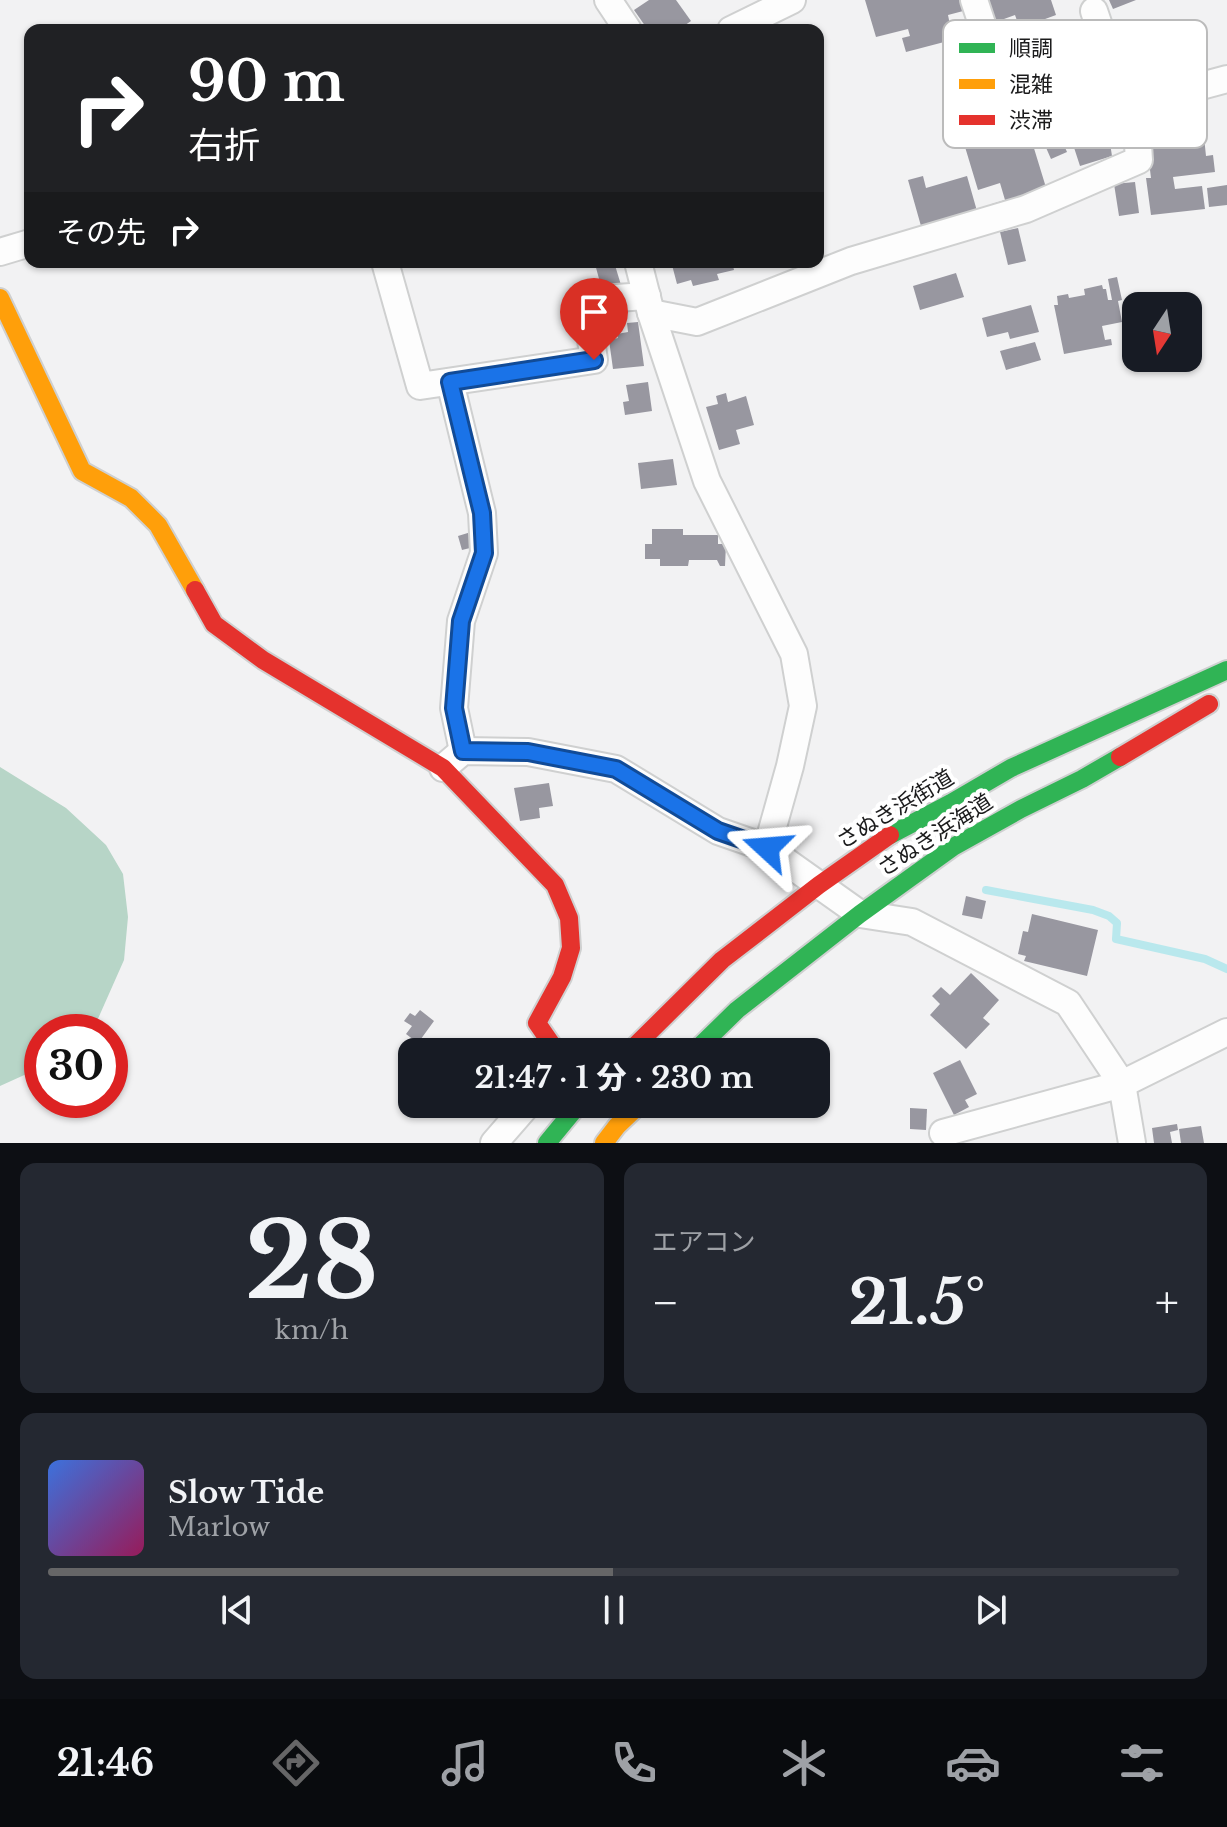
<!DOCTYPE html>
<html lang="ja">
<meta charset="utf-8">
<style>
body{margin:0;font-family:"Libre Baskerville","Noto Sans JP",serif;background:#242831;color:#f1f3f6;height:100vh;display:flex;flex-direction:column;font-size:30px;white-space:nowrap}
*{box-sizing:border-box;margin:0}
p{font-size:26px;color:#9ea1a6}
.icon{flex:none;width:44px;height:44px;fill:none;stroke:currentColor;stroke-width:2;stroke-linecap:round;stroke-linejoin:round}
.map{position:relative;height:1143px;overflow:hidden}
.panel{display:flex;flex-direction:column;gap:20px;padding:20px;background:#0d0f14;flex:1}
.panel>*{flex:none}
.guide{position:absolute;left:24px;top:24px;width:800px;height:244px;border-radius:16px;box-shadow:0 2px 6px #0004;background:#202124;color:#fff;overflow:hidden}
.needle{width:52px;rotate:192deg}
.buttons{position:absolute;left:1122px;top:292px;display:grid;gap:16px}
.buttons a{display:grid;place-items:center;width:80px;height:80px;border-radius:16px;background:#171b24;box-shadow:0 2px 6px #0004;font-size:40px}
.speed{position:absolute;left:24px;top:1014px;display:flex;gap:16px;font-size:40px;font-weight:700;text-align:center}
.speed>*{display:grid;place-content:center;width:104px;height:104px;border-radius:50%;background:#171b24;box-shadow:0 2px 6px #0004;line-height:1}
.speed .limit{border:12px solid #d22;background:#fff;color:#111}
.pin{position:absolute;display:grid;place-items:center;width:68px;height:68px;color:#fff;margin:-82px -34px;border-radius:50% 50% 50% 0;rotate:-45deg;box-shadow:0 0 8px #0007}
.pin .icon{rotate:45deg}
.me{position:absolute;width:88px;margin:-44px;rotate:289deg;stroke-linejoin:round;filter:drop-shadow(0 0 6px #0008)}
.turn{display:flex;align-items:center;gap:28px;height:168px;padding:0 32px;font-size:36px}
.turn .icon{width:104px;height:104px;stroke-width:2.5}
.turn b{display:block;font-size:56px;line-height:68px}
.then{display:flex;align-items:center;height:76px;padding:0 32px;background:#0003;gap:16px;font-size:30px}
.big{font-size:60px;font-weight:800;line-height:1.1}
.panel .widget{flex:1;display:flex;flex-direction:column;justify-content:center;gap:12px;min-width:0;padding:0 28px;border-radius:16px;background:#242831}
.panel .dial{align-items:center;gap:0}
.dial b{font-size:104px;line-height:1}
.song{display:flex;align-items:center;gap:24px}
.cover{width:96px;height:96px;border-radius:12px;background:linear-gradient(135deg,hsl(220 70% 55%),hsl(330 70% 35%))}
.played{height:8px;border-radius:4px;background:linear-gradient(90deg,#666667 50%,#363941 50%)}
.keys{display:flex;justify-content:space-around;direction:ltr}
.heat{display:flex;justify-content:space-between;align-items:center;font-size:44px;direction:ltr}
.panel .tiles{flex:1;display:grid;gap:20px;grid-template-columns:1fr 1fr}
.widget:last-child{grid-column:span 2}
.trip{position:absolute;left:398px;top:1038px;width:432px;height:80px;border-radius:16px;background:#171b24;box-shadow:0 2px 6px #0004;font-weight:800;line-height:80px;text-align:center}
.dock{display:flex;height:128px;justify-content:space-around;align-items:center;background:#090b0e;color:#9ea1a6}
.dock .icon{width:56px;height:56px}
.dock .current{color:#666667}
.dock b{font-size:36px;color:#f1f3f6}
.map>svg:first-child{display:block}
.forest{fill:#b7d5c7}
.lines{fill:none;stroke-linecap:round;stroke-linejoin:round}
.stream{stroke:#b9e8ed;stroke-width:8}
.building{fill:#9897a0}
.street-casing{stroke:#cfd0d0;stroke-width:30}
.fast-casing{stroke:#cfd0d0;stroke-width:22}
.slow-casing{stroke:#cfd0d0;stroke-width:22}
.jam-casing{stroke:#cfd0d0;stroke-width:22}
.street{stroke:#fdfdfd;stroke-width:26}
.fast{stroke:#30b455;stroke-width:18}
.slow{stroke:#ff9f0a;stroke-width:18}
.jam{stroke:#e5322d;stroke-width:18}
.route-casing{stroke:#114b97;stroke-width:20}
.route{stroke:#1a73e8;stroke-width:14}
.labels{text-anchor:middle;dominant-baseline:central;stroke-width:8;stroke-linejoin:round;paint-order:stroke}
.street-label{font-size:22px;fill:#1b1b1c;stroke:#fff}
.key{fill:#fff;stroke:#bbb;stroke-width:2}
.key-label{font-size:22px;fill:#1b1b1c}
</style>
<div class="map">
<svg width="1227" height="1143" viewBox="0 0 1227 1143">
<rect width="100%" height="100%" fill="#f2f2f3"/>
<!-- forest -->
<path class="forest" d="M0,767L66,808L106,845L123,874L128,917L124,960L97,1021L84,1032H42V1067L0,1086Z"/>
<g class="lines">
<!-- stream -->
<path class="stream" d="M986,890L1093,910L1109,916L1117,923L1116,939L1205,959L1227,969"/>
</g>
<!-- building -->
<g class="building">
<path d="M649,0H676L691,21L678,30H648L634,10Z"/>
<path d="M865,0H964L967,10L948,15L950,25L975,19L982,44L951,52L948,41L906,52L902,38L910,36L908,29L876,37Z"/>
<path d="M985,0H1051L1056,15L1037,22L1043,41L1026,46L1015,15L993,23Z"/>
<path d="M1109,0H1136L1113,9Z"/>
<path d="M988,108L998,141L1029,132L1048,194L994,210L992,204L1005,200L1000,183L978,190L956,117Z"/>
<path d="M1116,108L1125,139L1110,143L1112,156L1080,166L1067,126Z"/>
<path d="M1049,111L1067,152L1051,159L1033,118Z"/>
<path d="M1176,133L1177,140L1204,137L1206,156L1213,155L1215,172L1173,177L1175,189L1202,186L1205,209L1151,215L1146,178H1151L1146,137Z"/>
<path d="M923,176L926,188L967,176L979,218L939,229L936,222L921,226L908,180Z"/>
<path d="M1135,182L1139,213L1119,216L1114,184Z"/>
<path d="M1227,185V205L1209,207L1207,188Z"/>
<path d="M1018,228L1026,261L1008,265L1000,232Z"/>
<path d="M603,262H614L621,285L608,289L606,284L601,286L595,264Z"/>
<path d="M664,262H732L734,270L717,274L719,280L693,286L691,280L677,284L672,265L665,266Z"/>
<path d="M956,273L964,297L920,310L913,286Z"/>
<path d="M1117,277L1122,300L1118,301L1122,322L1102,326L1105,340L1111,339L1112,345L1064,354L1054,305H1058L1057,296L1068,294L1069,298L1085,295L1084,289L1102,285L1103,289H1106L1108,300H1112L1108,279Z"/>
<path d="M1031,305L1039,332L1010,339L1008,332L987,337L982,318Z"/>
<path d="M638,322L644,366L613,369L609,340L618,338L617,334L628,332L627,323Z"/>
<path d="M1035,342L1041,360L1006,370L1000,351Z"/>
<path d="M648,382L652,411L625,415L623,402L629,401L626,385Z"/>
<path d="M726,393L728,402L746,396L754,425L736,430L740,444L719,450L706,407L718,404L716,396Z"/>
<path d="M673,459L677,485L641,489L638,463Z"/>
<path d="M652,529H683V535H718V544H726L725,566H720L717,560H689L688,566H660V559H645V544H652Z"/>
<path d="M471,532V552L470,548L462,550L458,536Z"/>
<path d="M549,783L553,806L539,808L540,818L520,821L514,788Z"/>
<path d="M966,896L986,901L982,919L962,915Z"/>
<path d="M1032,914L1098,930L1087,976L1024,961L1026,956L1018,954L1023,931L1028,932Z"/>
<path d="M971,973L999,1000L983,1018L990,1024L966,1049L930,1015L940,1004L932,996L941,987L950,995Z"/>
<path d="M420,1010L434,1021L418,1043L406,1034L412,1026L404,1021L410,1013L415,1016Z"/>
<path d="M960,1060L977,1094L965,1100L969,1107L954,1115L933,1073Z"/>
<path d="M910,1108L927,1109L926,1130L910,1129Z"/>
<path d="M1177,1124L1178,1130L1170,1132L1172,1143H1154L1152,1128Z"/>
<path d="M1201,1126L1204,1143H1181L1179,1129Z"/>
</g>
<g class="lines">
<!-- street casing -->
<g class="street-casing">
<g id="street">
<path d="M608,0L628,30"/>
<path d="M974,0L994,60L991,77"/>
<path d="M1094,11L1120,88L1146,107"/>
<path d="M731,30L792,0"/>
<path d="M0,252L30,243"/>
<path d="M385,262L420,386L594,360L585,300L647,296"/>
<path d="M638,262L651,313L707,481L794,654L803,706L790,766L767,848"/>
<path d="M651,313L697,322L851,261L1026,209L1139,160L1137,129L1149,100L1227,79"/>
<path d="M450,382L482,513L484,553L461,621L454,708L463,751"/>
<path d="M443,768L463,751L528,752L616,769L718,831L767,848L860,914L912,922L1068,1003L1122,1084L1132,1143"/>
<path d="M943,1133L1122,1084L1227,1032"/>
<path d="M494,1143L528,1104"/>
</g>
</g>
<!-- fast casing -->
<g class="fast-casing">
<g id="fast">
<path d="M890,835L951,803L1011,768L1227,670"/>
<path d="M694,1052L737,1010L860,914L953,847L1021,809L1082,779L1120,757"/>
<path d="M547,1143L579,1104"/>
</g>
</g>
<!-- slow casing -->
<g class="slow-casing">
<g id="slow">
<path d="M0,298L82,471L131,498L158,525L195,590"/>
<path d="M604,1143L617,1126L640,1104"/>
</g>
</g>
<!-- jam casing -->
<g class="jam-casing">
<g id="jam">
<path d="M195,590L214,624L263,660L443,768L555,885L569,918L571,948L562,977L537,1023L557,1052"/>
<path d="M1120,757L1209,704"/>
<path d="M629,1052L722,960L819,885L890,835"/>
</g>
</g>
<!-- street -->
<use href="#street" class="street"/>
<!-- fast -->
<use href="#fast" class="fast"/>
<!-- slow -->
<use href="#slow" class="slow"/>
<!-- jam -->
<use href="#jam" class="jam"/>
</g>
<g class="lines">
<!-- route casing -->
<g class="route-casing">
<path id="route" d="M594,360L450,382L482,513L484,553L461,621L454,708L463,751L528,752L616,769L718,831L767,848"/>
</g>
<!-- route -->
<use href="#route" class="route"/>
</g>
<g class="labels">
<!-- street labels -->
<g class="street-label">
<text transform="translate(895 809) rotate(-31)">さぬき浜街道</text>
<text transform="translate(935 835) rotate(-33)">さぬき浜海道</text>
</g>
</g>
<!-- legend -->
<rect x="943" y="20" width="264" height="128" rx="12" class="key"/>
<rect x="959" y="43" width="36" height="10" fill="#30b455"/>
<rect x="959" y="79" width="36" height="10" fill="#ff9f0a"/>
<rect x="959" y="115" width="36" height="10" fill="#e5322d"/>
<g class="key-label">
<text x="1009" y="56">順調</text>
<text x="1009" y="92">混雑</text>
<text x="1009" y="128">渋滞</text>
</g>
</svg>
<div class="buttons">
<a><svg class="needle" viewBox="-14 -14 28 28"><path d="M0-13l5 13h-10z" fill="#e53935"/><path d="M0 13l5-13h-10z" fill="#9ea1a6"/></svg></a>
</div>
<div class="speed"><div class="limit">30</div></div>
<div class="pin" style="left:594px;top:360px;background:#d93025"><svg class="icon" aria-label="arrive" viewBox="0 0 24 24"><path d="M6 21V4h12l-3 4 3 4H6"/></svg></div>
<svg class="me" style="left:767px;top:848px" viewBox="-20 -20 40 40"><path d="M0-17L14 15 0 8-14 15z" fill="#1a73e8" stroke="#fff" stroke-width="4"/></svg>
<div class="trip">21:47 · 1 分 · 230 m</div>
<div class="guide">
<div class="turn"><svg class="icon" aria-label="right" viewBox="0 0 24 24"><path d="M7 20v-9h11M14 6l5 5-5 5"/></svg><div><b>90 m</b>右折</div></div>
<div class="then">その先<svg class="icon" aria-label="right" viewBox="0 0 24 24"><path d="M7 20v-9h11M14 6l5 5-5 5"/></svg></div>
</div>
</div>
<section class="panel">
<div class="tiles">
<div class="widget dial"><b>28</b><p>km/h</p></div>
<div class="widget"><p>エアコン</p>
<div class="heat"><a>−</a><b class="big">21.5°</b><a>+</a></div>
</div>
<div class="widget">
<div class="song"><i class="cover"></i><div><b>Slow Tide</b><p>Marlow</p></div></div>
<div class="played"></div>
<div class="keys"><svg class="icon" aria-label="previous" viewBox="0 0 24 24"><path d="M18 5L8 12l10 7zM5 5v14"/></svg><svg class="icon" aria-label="pause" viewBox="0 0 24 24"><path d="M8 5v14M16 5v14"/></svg><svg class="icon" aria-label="next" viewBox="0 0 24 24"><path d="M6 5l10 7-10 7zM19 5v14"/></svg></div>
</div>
</div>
</section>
<nav class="dock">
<b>21:46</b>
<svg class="icon current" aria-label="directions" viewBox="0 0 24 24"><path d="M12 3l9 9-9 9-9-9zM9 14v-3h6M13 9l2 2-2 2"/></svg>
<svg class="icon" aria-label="music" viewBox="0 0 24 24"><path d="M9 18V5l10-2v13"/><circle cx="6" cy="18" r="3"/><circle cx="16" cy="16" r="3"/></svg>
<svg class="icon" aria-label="phone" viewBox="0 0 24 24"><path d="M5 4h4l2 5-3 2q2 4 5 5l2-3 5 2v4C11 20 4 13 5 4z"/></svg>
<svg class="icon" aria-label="climate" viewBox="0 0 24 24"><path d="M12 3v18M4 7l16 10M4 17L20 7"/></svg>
<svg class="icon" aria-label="car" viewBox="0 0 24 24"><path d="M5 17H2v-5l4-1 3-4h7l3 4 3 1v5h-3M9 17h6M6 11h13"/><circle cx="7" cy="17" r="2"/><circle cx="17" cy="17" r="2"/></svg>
<svg class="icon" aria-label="filters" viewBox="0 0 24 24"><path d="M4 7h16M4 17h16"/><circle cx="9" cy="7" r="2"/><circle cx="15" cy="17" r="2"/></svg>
</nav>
